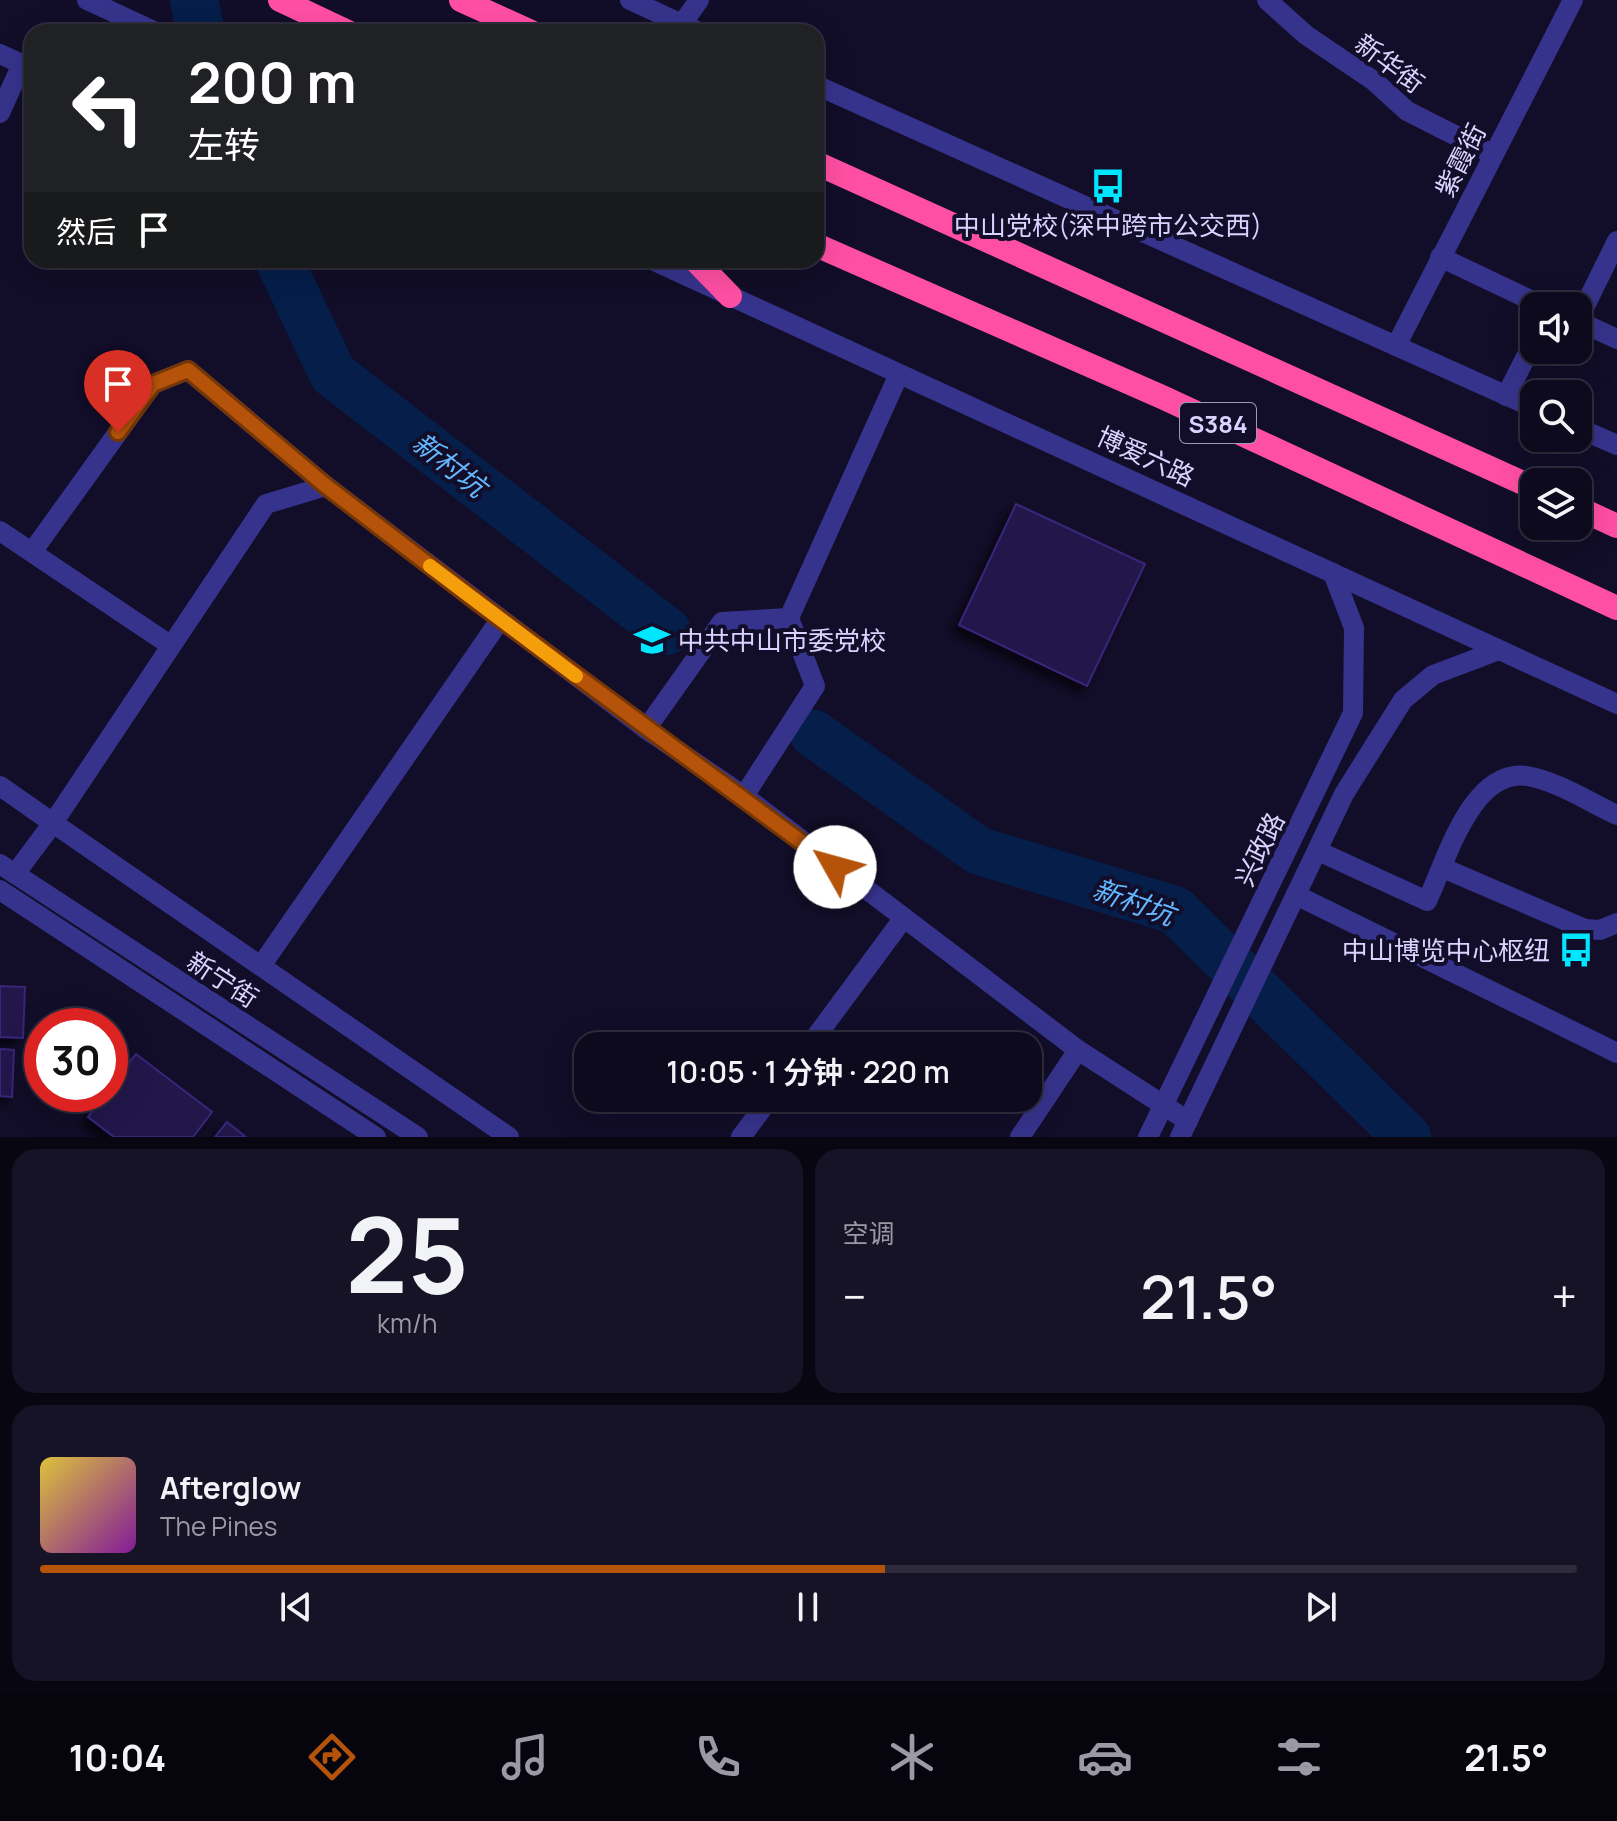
<!DOCTYPE html>
<html lang="zh">
<meta charset="utf-8">
<style>
body{margin:0;font-family:Manrope,"Noto Sans SC",sans-serif;background:#171327;color:#f1f3f6;height:100vh;display:flex;flex-direction:column;font-size:30px;white-space:nowrap}
*{box-sizing:border-box;margin:0}
p{font-size:26px;color:#9b9aa4}
.icon{flex:none;width:44px;height:44px;fill:none;stroke:currentColor;stroke-width:2;stroke-linecap:round;stroke-linejoin:round}
.map{position:relative;height:1137px;overflow:hidden}
.side{display:flex;flex-direction:column;gap:12px;padding:12px;background:#080610;flex:1}
.side>*{flex:none}
.hud{position:absolute;left:24px;top:24px;width:800px;height:244px;border-radius:24px;box-shadow:0 8px 32px #0002,0 0 0 2px #2e2b3c;background:#202124;color:#fff;overflow:hidden}
.controls{position:absolute;left:1520px;top:292px;display:grid;gap:16px}
.controls a{display:grid;place-items:center;width:72px;height:72px;border-radius:16px;background:#0e0a1e;box-shadow:0 8px 32px #0002,0 0 0 2px #2e2b3c;font-size:40px}
.speed{position:absolute;left:24px;top:1008px;display:flex;gap:16px;font-size:40px;font-weight:700;text-align:center}
.speed>*{display:grid;place-content:center;width:104px;height:104px;border-radius:50%;background:#0e0a1e;box-shadow:0 8px 32px #0002,0 0 0 2px #2e2b3c;line-height:1}
.speed .limit{border:12px solid #d22;background:#fff;color:#111}
.pin{position:absolute;display:grid;place-items:center;width:68px;height:68px;color:#fff;margin:-82px -34px;border-radius:50% 50% 50% 0;rotate:-45deg;box-shadow:0 0 8px #0007}
.pin .icon{rotate:45deg}
.me{position:absolute;width:88px;margin:-44px;rotate:308deg;stroke-linejoin:round;filter:drop-shadow(0 0 6px #0008)}
.turn{display:flex;align-items:center;gap:28px;height:168px;padding:0 32px;font-size:36px}
.turn .icon{width:104px;height:104px;stroke-width:2.5}
.turn b{display:block;font-size:56px;line-height:68px}
.then{display:flex;align-items:center;height:76px;padding:0 32px;background:#0003;gap:16px;font-size:30px}
.big{font-size:60px;font-weight:600;line-height:1.1}
.side .tile{flex:1;display:flex;flex-direction:column;justify-content:center;gap:12px;min-width:0;padding:0 28px;border-radius:24px;background:#171327}
.side .dial{align-items:center;gap:0}
.dial b{font-size:104px;line-height:1}
.song{display:flex;align-items:center;gap:24px}
.cover{width:96px;height:96px;border-radius:12px;background:linear-gradient(135deg,hsl(50 70% 55%),hsl(290 70% 35%))}
.played{height:8px;border-radius:4px;background:linear-gradient(90deg,#b45309 55%,#2e2b3c 55%)}
.keys{display:flex;justify-content:space-around;direction:ltr}
.heat{display:flex;justify-content:space-between;align-items:center;font-size:44px;direction:ltr}
.side .tiles{flex:1;display:grid;gap:12px;grid-template-columns:1fr 1fr}
.tile:last-child{grid-column:span 2}
.trip{position:absolute;left:574px;top:1032px;width:468px;height:80px;border-radius:24px;background:#0e0a1e;box-shadow:0 8px 32px #0002,0 0 0 2px #2e2b3c;font-weight:600;line-height:80px;text-align:center}
.menu{display:flex;height:128px;justify-content:space-around;align-items:center;background:#06040c;color:#9b9aa4}
.menu .icon{width:56px;height:56px}
.menu .selected{color:#b45309}
.menu b{font-size:36px;color:#f1f3f6}
.map>svg:first-child{display:block}
.lines{fill:none;stroke-linecap:round;stroke-linejoin:round}
.river{stroke:#051e4a;stroke-width:48}
.building{fill:#22174b;stroke:#37277a;stroke-width:2;filter:url(#shadow)}
.minor{stroke:#36338c;stroke-width:20}
.highway{stroke:#ff4fa4;stroke-width:24}
.route-casing{stroke:#753606;stroke-width:20}
.route{stroke:#b45309;stroke-width:14}
.slow{stroke:#f59e0b;stroke-width:14}
.labels{text-anchor:middle;dominant-baseline:central;stroke-width:8;stroke-linejoin:round;paint-order:stroke}
.shield{fill:#120d28;stroke:#9d98be;stroke-width:2}
.shield-label{font-size:24px;font-weight:bold;fill:#d9d4ff}
.street-label{font-size:26px;fill:#d9d4ff;stroke:#120d28}
.poi-label{font-size:26px;fill:#d9d4ff;stroke:#120d28}
.water-label{font-size:28px;font-style:italic;fill:#62b7ff;stroke:#120d28}
</style>
<div class="map">
<svg width="1617" height="1137" viewBox="0 0 1617 1137">
<defs>
<filter id="shadow"><feDropShadow dx="-7" dy="7" stdDeviation="4" flood-color="#0009"/></filter>
</defs>
<rect width="100%" height="100%" fill="#120d28"/>
<g class="lines">
<!-- river -->
<g class="river">
<path d="M194,0L201,32"/>
<path d="M279,260L333,374L667,631"/>
<path d="M814,734L979,851L1175,910L1407,1137"/>
</g>
</g>
<!-- building -->
<g class="building">
<path d="M1016,504L1145,564L1087,686L959,625Z"/>
<path d="M0,986L25,987L23,1038L0,1037Z"/>
<path d="M0,1049L14,1050L12,1097L0,1096Z"/>
<path d="M136,1054L212,1112L193,1137H114L88,1117L105,1094H110V1087Z"/>
<path d="M227,1122L246,1137H215Z"/>
</g>
<g class="lines">
<!-- minor -->
<g class="minor">
<path d="M87,0L156,32"/>
<path d="M630,0L699,32"/>
<path d="M1267,0L1306,35L1374,81L1407,111L1492,154"/>
<path d="M682,24L699,0"/>
<path d="M0,54L22,64L0,113"/>
<path d="M816,85L1534,408"/>
<path d="M1440,257L1543,306"/>
<path d="M652,260L1617,704"/>
<path d="M1578,320L1617,241"/>
<path d="M1578,321L1617,339"/>
<path d="M1396,346L1573,0"/>
<path d="M899,374L789,618L815,686L744,796L1078,1050L1188,1121"/>
<path d="M1506,396L1534,341"/>
<path d="M1578,428L1617,445"/>
<path d="M0,531L170,645"/>
<path d="M32,552L153,384L188,370L326,486"/>
<path d="M646,729L744,796"/>
<path d="M0,786L53,823L15,874"/>
<path d="M1318,851L1427,901C1446,862 1471,768 1527,776C1557,781 1589,802 1617,815"/>
<path d="M0,864L418,1137"/>
<path d="M1443,868L1585,929L1600,930L1617,923"/>
<path d="M0,890L376,1137"/>
<path d="M1296,895L1617,1053"/>
<path d="M261,966L500,620"/>
<path d="M809,1046L903,919"/>
<path d="M509,1137L53,823L266,504L326,486L646,729L722,622L789,618"/>
<path d="M741,1137L770,1098"/>
<path d="M1020,1137L1078,1050"/>
<path d="M1148,1137L1353,713L1354,628L1333,573"/>
<path d="M1180,1137L1344,794L1403,700L1433,675L1499,650"/>
</g>
<!-- highway -->
<g class="highway">
<path d="M280,0L348,32"/>
<path d="M461,0L531,32"/>
<path d="M816,163L1534,488"/>
<path d="M816,245L1162,397L1617,608"/>
<path d="M695,260L730,296"/>
<path d="M1578,508L1617,526"/>
</g>
</g>
<g class="lines">
<!-- route casing -->
<g class="route-casing">
<path id="route" d="M118,432L153,384L188,370L326,486L476,601L835,867"/>
</g>
<!-- route -->
<use href="#route" class="route"/>
<!-- slow -->
<path class="slow" d="M430,566L576,676"/>
</g>
<!-- icons -->
<defs>
<g id="bus-bare" transform="scale(2.76)"><path d="M-5-6H5V4H4V6H2V4H-2V6H-4V4H-5ZM-3.5-4V0h7V-4ZM-3.5 1.2v1.5H-2V1.2ZM2 1.2v1.5H3.5V1.2Z" fill="#00e6ff" stroke="#120d28" stroke-width="2.5" paint-order="stroke"/></g>
<g id="school-bare" transform="scale(2.76)"><path d="M0-5L7-2L0 1L-7-2ZM-4 1L0 2.5L4 1V4Q0 6-4 4Z" fill="#00e6ff" stroke="#120d28" stroke-width="2.5" paint-order="stroke"/></g>
</defs>
<g fill-rule="evenodd">
<use href="#bus-bare" x="1108" y="186"/>
<use href="#school-bare" x="652" y="640"/>
<use href="#bus-bare" x="1576" y="950"/>
</g>
<g class="labels">
<!-- shield labels -->
<rect class="shield" x="1180" y="403" width="76" height="40" rx="6"/>
<g class="shield-label">
<text x="1218" y="423">S384</text>
</g>
<!-- street labels -->
<g class="street-label">
<text transform="translate(1390 63) rotate(37)">新华街</text>
<text transform="translate(1460 160) rotate(-63)">紫霞街</text>
<text transform="translate(1146 456) rotate(25)">博爱六路</text>
<text transform="translate(1259 849) rotate(-64)">兴政路</text>
<text transform="translate(223 979) rotate(33)">新宁街</text>
</g>
<!-- poi labels -->
<g class="poi-label">
<text x="1108" y="225">中山党校(深中跨市公交西)</text>
<text x="678" y="640" text-anchor="start">中共中山市委党校</text>
<text x="1550" y="950" text-anchor="end">中山博览中心枢纽</text>
</g>
<!-- water labels -->
<g class="water-label">
<text transform="translate(450 464) rotate(38)">新村坑</text>
<text transform="translate(1134 901) rotate(20)">新村坑</text>
</g>
</g>
</svg>
<div class="controls">
<a><svg class="icon" aria-label="sound" viewBox="0 0 24 24"><path d="M4 9h4l5-4v14l-5-4H4zM17 9q2 3 0 6"/></svg></a>
<a><svg class="icon" aria-label="search" viewBox="0 0 24 24"><circle cx="10" cy="10" r="6"/><path d="M15 15l6 6"/></svg></a>
<a><svg class="icon" aria-label="layers" viewBox="0 0 24 24"><path d="M12 4l9 5-9 5-9-5zM3 14l9 5 9-5"/></svg></a>
</div>
<div class="speed"><div class="limit">30</div></div>
<div class="pin" style="left:118px;top:432px;background:#d93025"><svg class="icon" aria-label="arrive" viewBox="0 0 24 24"><path d="M6 21V4h12l-3 4 3 4H6"/></svg></div>
<svg class="me" style="left:835px;top:867px" viewBox="-20 -20 40 40"><circle r="19" fill="#fff"/><path d="M0-13L10 11 0 6-10 11z" fill="#b45309"/></svg>
<div class="trip">10:05 · 1 分钟 · 220 m</div>
<div class="hud">
<div class="turn"><svg class="icon" aria-label="left" viewBox="0 0 24 24"><path d="M17 20v-9H6M10 6l-5 5 5 5"/></svg><div><b>200 m</b>左转</div></div>
<div class="then">然后<svg class="icon" aria-label="arrive" viewBox="0 0 24 24"><path d="M6 21V4h12l-3 4 3 4H6"/></svg></div>
</div>
</div>
<section class="side">
<div class="tiles">
<div class="tile dial"><b>25</b><p>km/h</p></div>
<div class="tile"><p>空调</p>
<div class="heat"><a>−</a><b class="big">21.5°</b><a>+</a></div>
</div>
<div class="tile">
<div class="song"><i class="cover"></i><div><b>Afterglow</b><p>The Pines</p></div></div>
<div class="played"></div>
<div class="keys"><svg class="icon" aria-label="previous" viewBox="0 0 24 24"><path d="M18 5L8 12l10 7zM5 5v14"/></svg><svg class="icon" aria-label="pause" viewBox="0 0 24 24"><path d="M8 5v14M16 5v14"/></svg><svg class="icon" aria-label="next" viewBox="0 0 24 24"><path d="M6 5l10 7-10 7zM19 5v14"/></svg></div>
</div>
</div>
</section>
<nav class="menu">
<b>10:04</b>
<svg class="icon selected" aria-label="directions" viewBox="0 0 24 24"><path d="M12 3l9 9-9 9-9-9zM9 14v-3h6M13 9l2 2-2 2"/></svg>
<svg class="icon" aria-label="music" viewBox="0 0 24 24"><path d="M9 18V5l10-2v13"/><circle cx="6" cy="18" r="3"/><circle cx="16" cy="16" r="3"/></svg>
<svg class="icon" aria-label="phone" viewBox="0 0 24 24"><path d="M5 4h4l2 5-3 2q2 4 5 5l2-3 5 2v4C11 20 4 13 5 4z"/></svg>
<svg class="icon" aria-label="climate" viewBox="0 0 24 24"><path d="M12 3v18M4 7l16 10M4 17L20 7"/></svg>
<svg class="icon" aria-label="car" viewBox="0 0 24 24"><path d="M5 17H2v-5l4-1 3-4h7l3 4 3 1v5h-3M9 17h6M6 11h13"/><circle cx="7" cy="17" r="2"/><circle cx="17" cy="17" r="2"/></svg>
<svg class="icon" aria-label="filters" viewBox="0 0 24 24"><path d="M4 7h16M4 17h16"/><circle cx="9" cy="7" r="2"/><circle cx="15" cy="17" r="2"/></svg>
<b>21.5°</b>
</nav>
